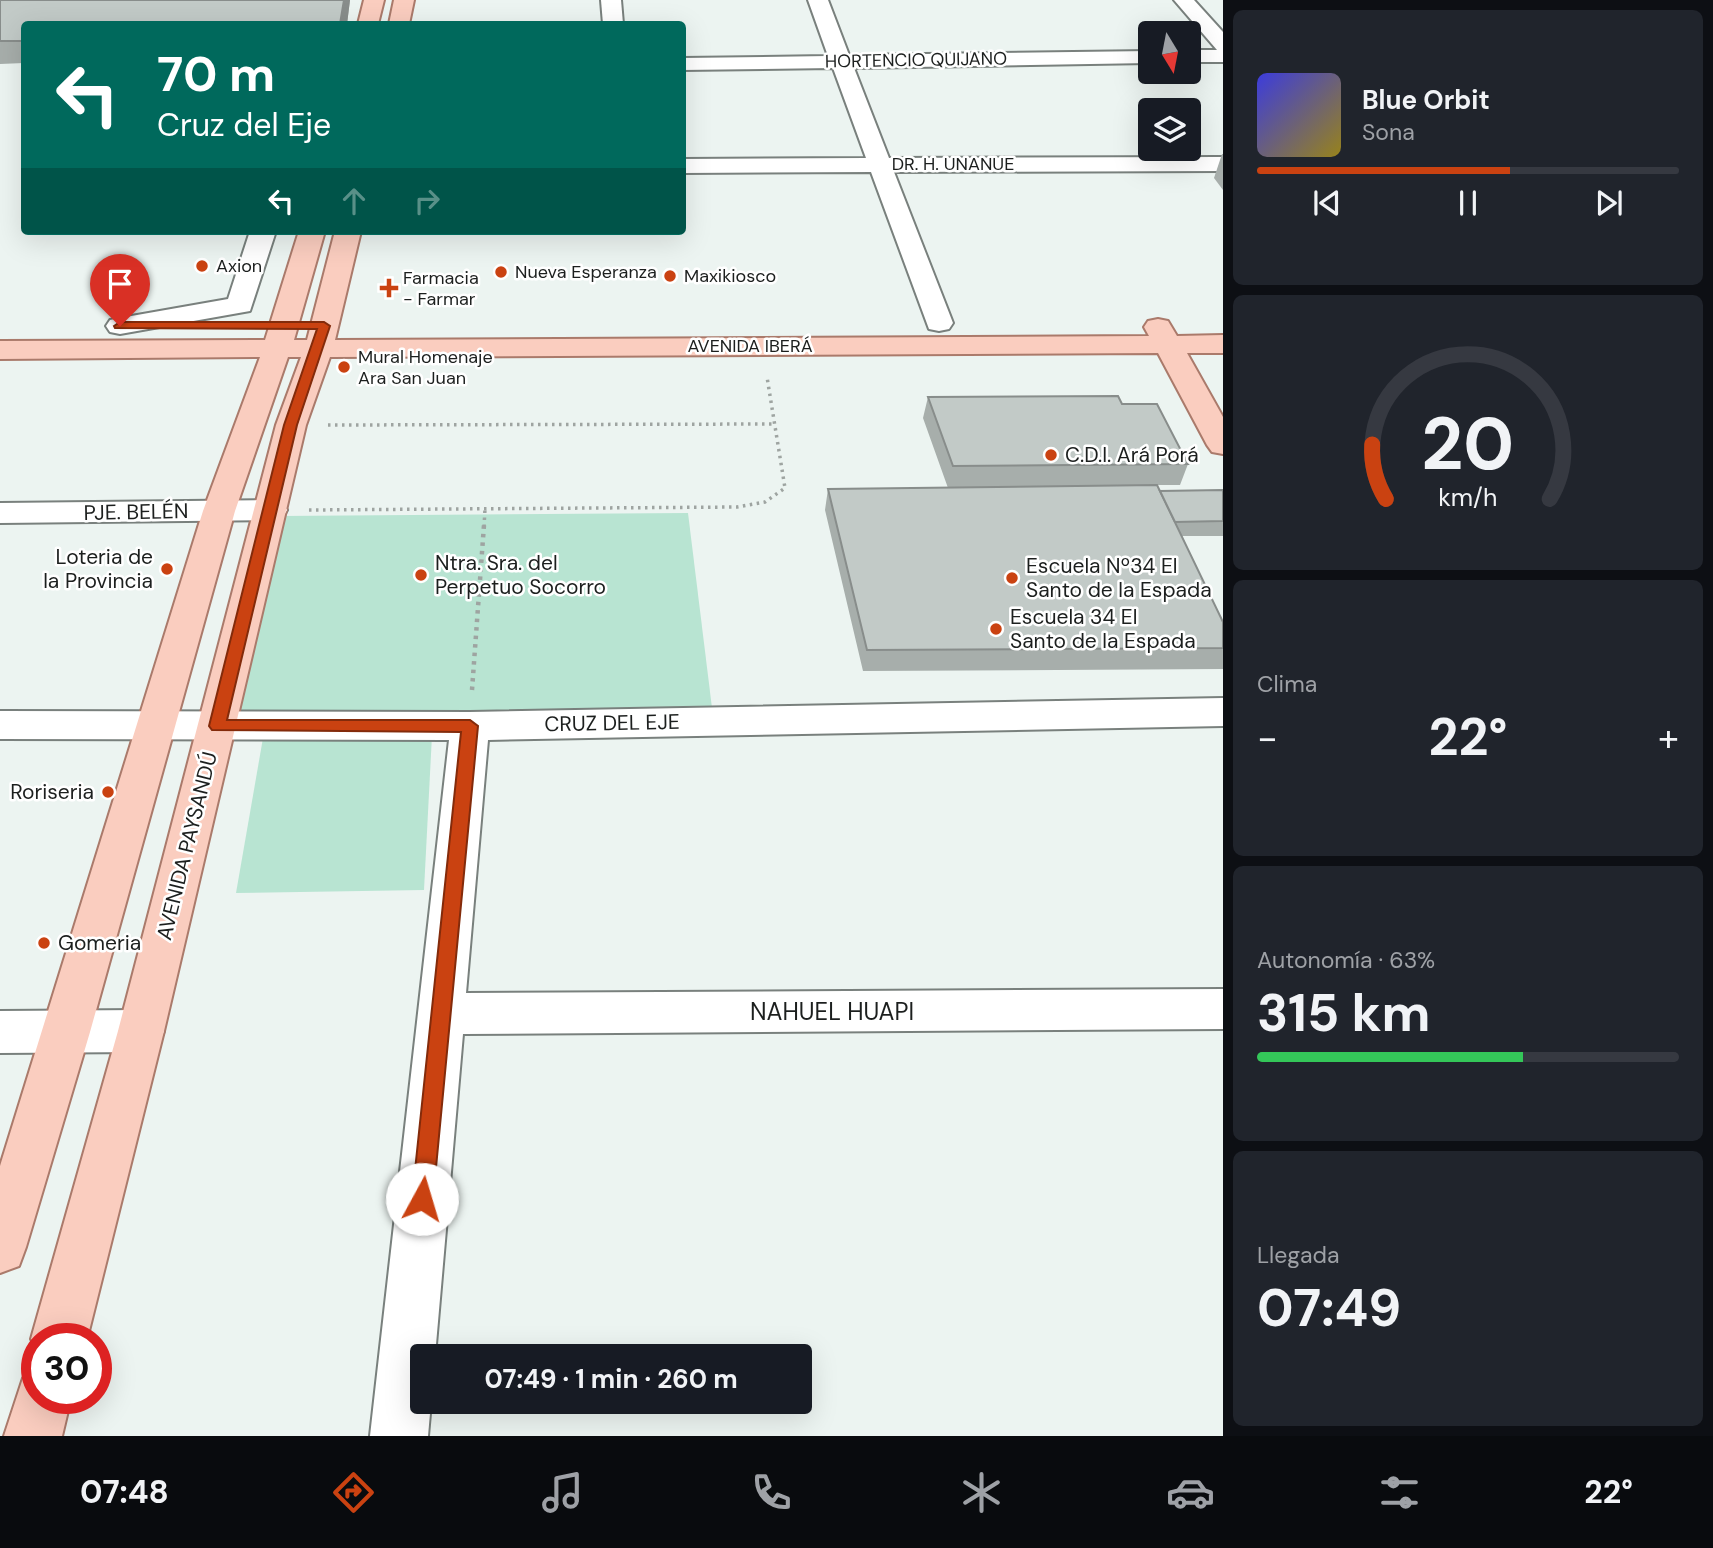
<!DOCTYPE html>
<html lang="es">
<meta charset="utf-8">
<style>
body{margin:0;font-family:"DM Sans",sans-serif;background:#20242c;color:#f1f3f6;height:100vh;display:flex;flex-direction:column;font-size:26px;white-space:nowrap}
*{box-sizing:border-box;margin:0}
p{font-size:23px;color:#9ea1a6}
.icon{flex:none;width:38px;height:38px;fill:none;stroke:currentColor;stroke-width:2;stroke-linecap:round;stroke-linejoin:round}
.map{position:relative;flex:1;overflow:hidden}
.side{display:flex;flex-direction:column;gap:10px;padding:10px;background:#0d0f14;width:490px}
.side>*{flex:none}
.banner{position:absolute;left:21px;top:21px;width:665px;height:214px;border-radius:7px;box-shadow:0 7px 28px #0002;background:#00695c;color:#fff;overflow:hidden}
.needle{width:46px;rotate:170deg}
.buttons{position:absolute;left:1138px;top:21px;display:grid;gap:14px}
.buttons a{display:grid;place-items:center;width:63px;height:63px;border-radius:7px;background:#171b24;box-shadow:0 7px 28px #0002;font-size:35px}
.speed{position:absolute;left:21px;top:1323px;display:flex;gap:14px;font-size:35px;font-weight:700;text-align:center}
.speed>*{display:grid;place-content:center;width:91px;height:91px;border-radius:50%;background:#171b24;box-shadow:0 7px 28px #0002;line-height:1}
.speed .limit{border:10px solid #d22;background:#fff;color:#111}
.pin{position:absolute;display:grid;place-items:center;width:60px;height:60px;color:#fff;margin:-72px -30px;border-radius:50% 50% 50% 0;rotate:-45deg;box-shadow:0 0 7px #0007}
.pin .icon{rotate:45deg}
.me{position:absolute;width:77px;margin:-38px;rotate:6deg;stroke-linejoin:round;filter:drop-shadow(0 0 5px #0008)}
.turn{display:flex;align-items:center;gap:24px;height:147px;padding:0 21px;font-size:32px}
.turn .icon{width:91px;height:91px;stroke-width:2.5}
.turn b{display:block;font-size:49px;line-height:60px}
.lanes{display:flex;align-items:center;height:66px;padding:0 21px;background:#0003;justify-content:center;gap:35px;direction:ltr}
.lanes .off{opacity:.35}
.big{font-size:52px;font-weight:700;line-height:1.1}
.side .widget{flex:1;display:flex;flex-direction:column;justify-content:center;gap:10px;min-width:0;padding:0 24px;border-radius:10px;background:#20242c}
.side .dial{align-items:center;gap:0}
.dial svg{height:182px;overflow:visible;fill:none;stroke:#363941;stroke-width:7;stroke-linecap:round;text-anchor:middle}
.dial text{fill:#f1f3f6;stroke:none}
.song{display:flex;align-items:center;gap:21px}
.cover{width:84px;height:84px;border-radius:10px;background:linear-gradient(135deg,hsl(240 70% 55%),hsl(50 70% 35%))}
.played{height:7px;border-radius:4px;background:linear-gradient(90deg,#ca4211 60%,#363941 60%)}
.keys{display:flex;justify-content:space-around;direction:ltr}
.heat{display:flex;justify-content:space-between;align-items:center;font-size:38px;direction:ltr}
.charge{height:10px;border-radius:5px;background:linear-gradient(90deg,#34c759 63%,#363941 0)}
.trip{position:absolute;left:410px;top:1344px;width:402px;height:70px;border-radius:7px;background:#171b24;box-shadow:0 7px 28px #0002;font-weight:700;line-height:70px;text-align:center}
.menu{display:flex;height:112px;justify-content:space-around;align-items:center;background:#090b0e;color:#9ea1a6}
.menu .icon{width:49px;height:49px}
.menu .selected{color:#ca4211}
.menu b{font-size:32px;color:#f1f3f6}
main{display:flex;flex:1;min-height:0}
.map>svg:first-child{display:block}
.green{fill:#b8e4d2}
.lines{fill:none;stroke-linecap:round;stroke-linejoin:round}
.minor-casing{stroke:#79807d;stroke-width:4}
.major-casing{stroke:#aa7a6b;stroke-width:4}
.path-far1{stroke:#9ea4a1;stroke-width:3.5;stroke-dasharray:2.5 4.5;stroke-linecap:butt}
.path{stroke:#9ea4a1;stroke-width:4.5;stroke-dasharray:3.5 5;stroke-linecap:butt}
.minor{fill:#fff;fill-rule:evenodd}
.major{fill:#facdbf;fill-rule:evenodd}
.wall{fill:#a7aeab}
.shaded-wall{fill:#888d8b}
.building{fill:#c2cac7;stroke:#888d8b;stroke-width:2}
.route{fill:#ca4211;stroke:#832b0b;stroke-width:2}
.poi-dot{fill:#ca4211;stroke:#fff;stroke-width:2.5}
.labels{text-anchor:middle;dominant-baseline:central;stroke-width:5;stroke-linejoin:round;paint-order:stroke}
.far-street-label{font-size:18px;fill:#1c1f1e;stroke:#fff}
.far-poi-label{font-size:18px;fill:#1c1f1e;stroke:#fff;text-anchor:start}
.poi-label{font-size:21px;fill:#1c1f1e;stroke:#fff;text-anchor:start}
.street-label{font-size:21px;fill:#1c1f1e;stroke:#fff}
.near-street-label{font-size:24px;fill:#1c1f1e;stroke:#fff}
</style>
<main>
<div class="map">
<svg width="1223" height="1436" viewBox="0 0 1223 1436">
<rect width="100%" height="100%" fill="#ecf4f1"/>
<!-- green -->
<g class="green">
<path d="M688,513L712,708L236,719L280,516Z"/>
<path d="M432,735L424,890L236,893L263,738Z"/>
</g>
<g class="lines">
<!-- minor casing -->
<g class="minor-casing">
<g id="minor">
<path d="M601,0H621L623,24H603Z"/>
<path d="M808,0H828L849,55L1150,51V63L854,68L889,158L1223,157V171L894,172L953,323L949,329L939,331L929,329L871,172L682,173V159L866,158L833,68L682,70V58L828,56Z"/>
<path d="M1174,0H1194L1223,32V62H1188V50H1217Z"/>
<path d="M250,231H276L250,311L120,334L110,332L106,326L110,320L120,318L228,299Z"/>
<path d="M271,500L283,503L287,510L283,517L271,520L0,523V503Z"/>
<path d="M1223,698V726L488,740L466,993L1223,989V1029L463,1034L435,1356H422V1402H431L428,1436H370L449,740L0,739V711L470,712Z"/>
<path d="M141,1010L158,1016L164,1031L158,1046L141,1052L0,1053V1011Z"/>
</g>
</g>
<!-- major casing -->
<g class="major-casing">
<g id="major">
<path d="M364,0H384L378,24H358Z"/>
<path d="M394,0H414L409,24H389Z"/>
<path d="M299,231H325L294,340H307L335,231H361L335,340L1149,336L1144,327L1148,321L1158,319L1168,321L1177,336L1223,335V353H1187L1223,417V454L1212,452L1207,445L1158,353L330,357L306,425L164,1031L87,1339H37V1352L31,1339L118,1031L276,425L301,357H288L235,511L90,1032L26,1247L19,1266L0,1273V1166L203,511L260,357L0,359V341L265,340Z"/>
<path d="M37,1372V1398H71L62,1436H4L23,1378Z"/>
</g>
</g>
<!-- path-far1 -->
<g class="path-far1">
<path d="M328,425L776,424"/>
<path d="M309,510L737,507L765,502L785,488L767,377"/>
<path d="M484,527L485,509"/>
</g>
<!-- path -->
<path class="path" d="M472,690L484,525"/>
<!-- minor -->
<use href="#minor" class="minor"/>
<!-- major -->
<use href="#major" class="major"/>
</g>
<!-- wall -->
<g class="wall">
<path d="M0,0H350L347,24H24V63L0,64Z"/>
<path d="M1222,154H1223V190L1214,178Z"/>
<path d="M928,397L1122,404L1188,464L1180,485H1157L1160,491L1223,490V536H1182L1223,622V669L863,671L825,510L828,489L948,488L923,418Z"/>
</g>
<!-- shaded-wall -->
<path class="shaded-wall" d="M344,0H350L347,24H340Z"/>
<!-- building -->
<g class="building">
<path d="M0,0H344L340,24H24V41H0Z"/>
<path d="M1118,396L1122,404H1157L1188,464L953,466L928,397Z"/>
<path d="M1157,485L1223,622V648L867,650L828,489Z"/>
<path d="M1223,490V521L1175,522L1160,491Z"/>
</g>
<!-- route -->
<path class="route" d="M120,322H324L330,326L297,425L227,720H470L478,726L433,1199L430,1206L422,1209L415,1206L412,1199L461,732L212,730L209,726L284,425L317,329L115,328L114,326Z"/>
<!-- markers -->
<g class="poi-dot">
<circle cx="202" cy="266" r="7"/>
<circle cx="501" cy="272" r="7"/>
<circle cx="670" cy="276" r="7"/>
<path d="M385.5 277.5h7v7h7v7h-7v7h-7v-7h-7v-7h7z"/>
<circle cx="344" cy="367" r="7"/>
<circle cx="1051" cy="455" r="7"/>
<circle cx="167" cy="569" r="7"/>
<circle cx="421" cy="575" r="7"/>
<circle cx="1012" cy="578" r="7"/>
<circle cx="996" cy="629" r="7"/>
<circle cx="108" cy="792" r="7"/>
<circle cx="44" cy="943" r="7"/>
</g>
<g class="labels">
<!-- far-street labels -->
<g class="far-street-label">
<text transform="translate(916 60) rotate(-1)">HORTENCIO QUIJANO</text>
<text x="953" y="164">DR. H. UNANUE</text>
<text x="750" y="346">AVENIDA IBERÁ</text>
</g>
<!-- far-poi labels -->
<g class="far-poi-label">
<text x="216" y="266">Axion</text>
<text x="515" y="272">Nueva Esperanza</text>
<text x="684" y="276">Maxikiosco</text>
<text x="403" y="278">Farmacia<tspan x="403" dy="21">- Farmar</tspan></text>
<text x="358" y="357">Mural Homenaje<tspan x="358" dy="21">Ara San Juan</tspan></text>
</g>
<!-- poi labels -->
<g class="poi-label">
<text x="1065" y="455">C.D.I. Ará Porá</text>
<text x="153" y="557" text-anchor="end">Loteria de<tspan x="153" dy="24">la Provincia</tspan></text>
<text x="435" y="563">Ntra. Sra. del<tspan x="435" dy="24">Perpetuo Socorro</tspan></text>
<text x="1026" y="566">Escuela Nº34 El<tspan x="1026" dy="24">Santo de la Espada</tspan></text>
<text x="1010" y="617">Escuela 34 El<tspan x="1010" dy="24">Santo de la Espada</tspan></text>
<text x="94" y="792" text-anchor="end">Roriseria</text>
<text x="58" y="943">Gomeria</text>
</g>
<!-- street labels -->
<g class="street-label">
<text transform="translate(136 512) rotate(-1)">PJE. BELÉN</text>
<text transform="translate(612 723) rotate(-1)">CRUZ DEL EJE</text>
<text transform="translate(187 846) rotate(-76)">AVENIDA PAYSANDÚ</text>
</g>
<!-- near-street labels -->
<g class="near-street-label">
<text x="832" y="1011">NAHUEL HUAPI</text>
</g>
</g>
</svg>
<div class="buttons">
<a><svg class="needle" viewBox="-14 -14 28 28"><path d="M0-13l5 13h-10z" fill="#e53935"/><path d="M0 13l5-13h-10z" fill="#9ea1a6"/></svg></a>
<a><svg class="icon" aria-label="layers" viewBox="0 0 24 24"><path d="M12 4l9 5-9 5-9-5zM3 14l9 5 9-5"/></svg></a>
</div>
<div class="speed"><div class="limit">30</div></div>
<div class="pin" style="left:120px;top:326px;background:#d93025"><svg class="icon" aria-label="arrive" viewBox="0 0 24 24"><path d="M6 21V4h12l-3 4 3 4H6"/></svg></div>
<svg class="me" style="left:422px;top:1199px" viewBox="-20 -20 40 40"><circle r="19" fill="#fff"/><path d="M0-13L10 11 0 6-10 11z" fill="#ca4211"/></svg>
<div class="trip">07:49 · 1 min · 260 m</div>
<div class="banner">
<div class="turn"><svg class="icon" aria-label="left" viewBox="0 0 24 24"><path d="M17 20v-9H6M10 6l-5 5 5 5"/></svg><div><b>70 m</b>Cruz del Eje</div></div>
<div class="lanes"><svg class="icon" aria-label="left" viewBox="0 0 24 24"><path d="M17 20v-9H6M10 6l-5 5 5 5"/></svg><svg class="icon off" aria-label="ahead" viewBox="0 0 24 24"><path d="M12 20V5M6 11l6-6 6 6"/></svg><svg class="icon off" aria-label="right" viewBox="0 0 24 24"><path d="M7 20v-9h11M14 6l5 5-5 5"/></svg></div>
</div>
</div>
<section class="side">
<div class="widget">
<div class="song"><i class="cover"></i><div><b>Blue Orbit</b><p>Sona</p></div></div>
<div class="played"></div>
<div class="keys"><svg class="icon" aria-label="previous" viewBox="0 0 24 24"><path d="M18 5L8 12l10 7zM5 5v14"/></svg><svg class="icon" aria-label="pause" viewBox="0 0 24 24"><path d="M8 5v14M16 5v14"/></svg><svg class="icon" aria-label="next" viewBox="0 0 24 24"><path d="M6 5l10 7-10 7zM19 5v14"/></svg></div>
</div>
<div class="widget dial"><svg viewBox="0 0 100 80">
<path d="M14 69A42 42 0 1 1 86 69"/>
<path d="M14 69A42 42 0 0 1 8 45" stroke="#ca4211"/>
<text x="50" y="56" font-size="32" font-weight="700">20</text>
<text x="50" y="72" font-size="11">km/h</text>
</svg></div>
<div class="widget"><p>Clima</p>
<div class="heat"><a>−</a><b class="big">22°</b><a>+</a></div>
</div>
<div class="widget"><p>Autonomía · 63%</p><b class="big">315 km</b><div class="charge"></div></div>
<div class="widget"><p>Llegada</p><b class="big">07:49</b></div>
</section>
</main>
<nav class="menu">
<b>07:48</b>
<svg class="icon selected" aria-label="directions" viewBox="0 0 24 24"><path d="M12 3l9 9-9 9-9-9zM9 14v-3h6M13 9l2 2-2 2"/></svg>
<svg class="icon" aria-label="music" viewBox="0 0 24 24"><path d="M9 18V5l10-2v13"/><circle cx="6" cy="18" r="3"/><circle cx="16" cy="16" r="3"/></svg>
<svg class="icon" aria-label="phone" viewBox="0 0 24 24"><path d="M5 4h4l2 5-3 2q2 4 5 5l2-3 5 2v4C11 20 4 13 5 4z"/></svg>
<svg class="icon" aria-label="climate" viewBox="0 0 24 24"><path d="M12 3v18M4 7l16 10M4 17L20 7"/></svg>
<svg class="icon" aria-label="car" viewBox="0 0 24 24"><path d="M5 17H2v-5l4-1 3-4h7l3 4 3 1v5h-3M9 17h6M6 11h13"/><circle cx="7" cy="17" r="2"/><circle cx="17" cy="17" r="2"/></svg>
<svg class="icon" aria-label="filters" viewBox="0 0 24 24"><path d="M4 7h16M4 17h16"/><circle cx="9" cy="7" r="2"/><circle cx="15" cy="17" r="2"/></svg>
<b>22°</b>
</nav>
